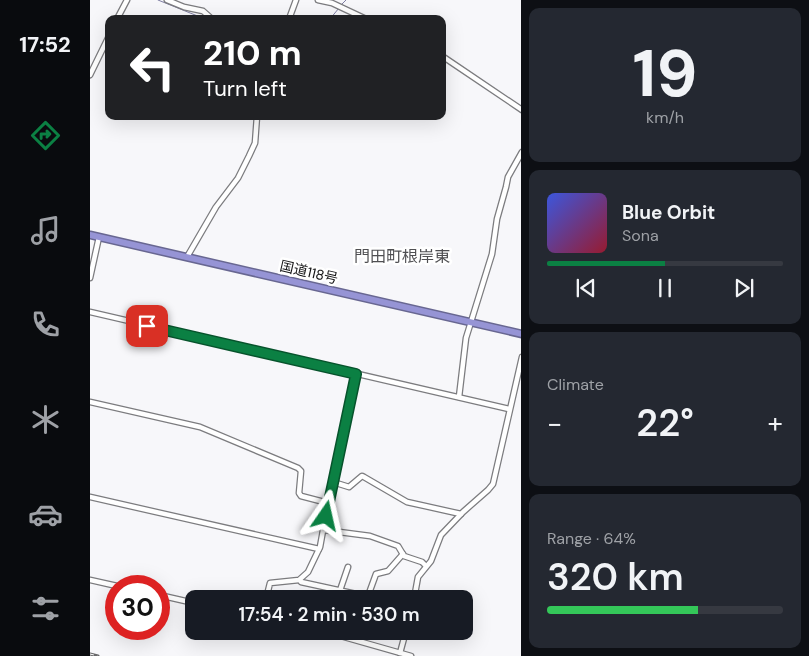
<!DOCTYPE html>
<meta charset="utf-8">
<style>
body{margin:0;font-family:"DM Sans","Noto Sans JP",sans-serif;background:#242831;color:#f1f3f6;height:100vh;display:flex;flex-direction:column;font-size:19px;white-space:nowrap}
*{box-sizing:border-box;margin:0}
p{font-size:16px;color:#9ea1a6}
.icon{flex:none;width:28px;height:28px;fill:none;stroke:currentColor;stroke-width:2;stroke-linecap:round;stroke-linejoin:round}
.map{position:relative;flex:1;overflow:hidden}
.sheet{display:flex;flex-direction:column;gap:8px;padding:8px;background:#0d0f14;width:288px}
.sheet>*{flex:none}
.banner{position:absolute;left:15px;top:15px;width:341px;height:105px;border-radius:10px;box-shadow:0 5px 20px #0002;background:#202124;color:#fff;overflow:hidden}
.speed{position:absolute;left:15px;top:575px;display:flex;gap:10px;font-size:25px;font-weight:700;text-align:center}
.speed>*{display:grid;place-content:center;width:65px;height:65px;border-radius:50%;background:#171b24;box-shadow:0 5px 20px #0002;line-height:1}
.speed .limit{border:8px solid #d22;background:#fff;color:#111}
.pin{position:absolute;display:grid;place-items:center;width:42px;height:42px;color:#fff;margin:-21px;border-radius:10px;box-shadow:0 2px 8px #0006}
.me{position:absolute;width:55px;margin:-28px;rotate:11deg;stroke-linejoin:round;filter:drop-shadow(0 0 4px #0008)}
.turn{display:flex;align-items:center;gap:18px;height:105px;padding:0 15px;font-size:22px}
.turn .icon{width:65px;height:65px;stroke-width:2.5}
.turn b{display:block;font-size:35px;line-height:42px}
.big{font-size:38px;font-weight:600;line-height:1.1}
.sheet .card{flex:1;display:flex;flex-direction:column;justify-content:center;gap:8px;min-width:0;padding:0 18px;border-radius:10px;background:#242831}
.sheet .dial{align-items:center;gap:0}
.dial b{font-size:65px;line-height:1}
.song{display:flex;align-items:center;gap:15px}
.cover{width:60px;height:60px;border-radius:8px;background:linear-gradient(135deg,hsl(230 70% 55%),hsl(350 70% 35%))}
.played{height:5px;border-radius:2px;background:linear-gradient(90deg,#0b8043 50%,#363941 50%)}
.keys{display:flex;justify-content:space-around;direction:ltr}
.heat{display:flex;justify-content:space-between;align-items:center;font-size:28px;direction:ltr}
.charge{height:8px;border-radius:4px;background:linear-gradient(90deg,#34c759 64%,#363941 0)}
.trip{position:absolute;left:95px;top:590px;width:288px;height:50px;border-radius:10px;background:#171b24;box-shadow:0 5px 20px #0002;font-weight:600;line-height:50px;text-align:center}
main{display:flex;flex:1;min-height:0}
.menu{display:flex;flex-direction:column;width:90px;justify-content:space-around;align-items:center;background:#090b0e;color:#9ea1a6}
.menu .icon{width:35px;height:35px}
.menu .current{color:#0b8043}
.menu b{font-size:22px;color:#f1f3f6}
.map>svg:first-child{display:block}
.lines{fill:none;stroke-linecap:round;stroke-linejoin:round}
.stream{stroke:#7f7ea3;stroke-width:1}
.minor-casing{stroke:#7c7c7f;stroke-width:7}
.highway-casing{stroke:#686791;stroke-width:9}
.minor{stroke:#fff;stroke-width:4.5}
.highway{stroke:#9694d5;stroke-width:6}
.rail-casing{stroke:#68686a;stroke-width:3}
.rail{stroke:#fff;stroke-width:1;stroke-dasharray:4;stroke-linecap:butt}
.route-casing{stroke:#07532c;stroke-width:12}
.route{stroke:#0b8043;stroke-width:9}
.labels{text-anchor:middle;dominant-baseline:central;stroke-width:5;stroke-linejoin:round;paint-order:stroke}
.street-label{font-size:14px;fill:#131314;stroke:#fff}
.quarter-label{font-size:16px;fill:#4f4f52;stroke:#fff}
</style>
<main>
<nav class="menu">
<b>17:52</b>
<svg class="icon current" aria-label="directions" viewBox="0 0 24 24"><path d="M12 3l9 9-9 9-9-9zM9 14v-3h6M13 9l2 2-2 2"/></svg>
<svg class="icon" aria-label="music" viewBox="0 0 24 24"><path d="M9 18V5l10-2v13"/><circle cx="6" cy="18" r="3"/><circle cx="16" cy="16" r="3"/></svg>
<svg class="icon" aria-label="phone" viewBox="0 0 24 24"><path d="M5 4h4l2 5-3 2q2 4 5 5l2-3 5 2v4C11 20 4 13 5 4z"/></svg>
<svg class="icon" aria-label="climate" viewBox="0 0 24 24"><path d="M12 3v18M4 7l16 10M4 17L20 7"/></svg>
<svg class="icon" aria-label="car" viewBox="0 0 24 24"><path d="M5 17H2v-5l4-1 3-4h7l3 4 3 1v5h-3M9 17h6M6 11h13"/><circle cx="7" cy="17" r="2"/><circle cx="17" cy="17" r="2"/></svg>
<svg class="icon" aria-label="filters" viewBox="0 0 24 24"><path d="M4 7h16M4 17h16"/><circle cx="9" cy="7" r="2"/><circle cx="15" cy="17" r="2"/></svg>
</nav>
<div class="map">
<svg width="432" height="656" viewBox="0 0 432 656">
<rect width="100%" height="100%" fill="#f7f7fa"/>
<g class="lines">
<!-- stream -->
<g class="stream">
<path d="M68,0L115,19"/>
<path d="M251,5L256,0"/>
<path d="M240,19L249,8"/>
</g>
<!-- minor casing -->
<g class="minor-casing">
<g id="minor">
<path d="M77,0L94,7L113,11L122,19"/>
<path d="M228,0L242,3L276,19"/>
<path d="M27,19L37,0"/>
<path d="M199,19L206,0"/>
<path d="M352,56L432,110"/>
<path d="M0,75L19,36"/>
<path d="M97,257L126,207L148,178L159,156L165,143L167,116"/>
<path d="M0,278L9,237"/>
<path d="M0,312L419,409"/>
<path d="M369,397L376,338L402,254L407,219L416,187L418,177L432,152"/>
<path d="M0,402L110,427L208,468L211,471L209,493L211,496L238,503"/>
<path d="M243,482L259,487L272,476L274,477L317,502L371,514"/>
<path d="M0,497L229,549"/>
<path d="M234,530L280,536L308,546L314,556L332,562L336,566"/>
<path d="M0,580L27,586"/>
<path d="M210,580L211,582L289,599"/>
<path d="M69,595L104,603"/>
<path d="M278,596L286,574L298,571L313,554"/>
<path d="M176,599L180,583L209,580L218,572L230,547L238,503L266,374"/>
<path d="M247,599L258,567"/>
<path d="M324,599L328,577L341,561L351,535L373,512L398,490L403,484L432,357"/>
<path d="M233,631L321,656"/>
<path d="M310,653L316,631"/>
</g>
</g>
<!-- highway casing -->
<g class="highway-casing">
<path id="highway" d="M0,235L432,334"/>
</g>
<!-- minor -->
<use href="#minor" class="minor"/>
<!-- highway -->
<use href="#highway" class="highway"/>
<!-- rail casing -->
<g class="rail-casing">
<path id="rail" d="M0,654L8,656"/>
</g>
<!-- rail -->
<use href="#rail" class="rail"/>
</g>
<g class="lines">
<!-- route casing -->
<g class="route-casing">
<path id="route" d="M57,326L266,374L236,516"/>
</g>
<!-- route -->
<use href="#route" class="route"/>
</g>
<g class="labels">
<!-- street labels -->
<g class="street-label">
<text transform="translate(219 272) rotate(13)">国道118号</text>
</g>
<!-- quarter labels -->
<g class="quarter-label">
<text x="312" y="256">門田町根岸東</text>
</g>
</g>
</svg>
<div class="speed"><div class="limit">30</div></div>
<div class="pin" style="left:57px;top:326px;background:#d93025"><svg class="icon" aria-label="arrive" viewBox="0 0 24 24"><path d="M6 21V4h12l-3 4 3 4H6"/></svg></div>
<svg class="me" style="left:236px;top:516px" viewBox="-20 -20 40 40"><path d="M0-17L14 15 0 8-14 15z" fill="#0b8043" stroke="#fff" stroke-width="4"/></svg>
<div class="trip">17:54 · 2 min · 530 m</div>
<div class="banner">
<div class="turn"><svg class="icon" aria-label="left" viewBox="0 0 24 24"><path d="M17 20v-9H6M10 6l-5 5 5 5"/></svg><div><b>210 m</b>Turn left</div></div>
</div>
</div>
<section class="sheet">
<div class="card dial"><b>19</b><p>km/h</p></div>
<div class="card">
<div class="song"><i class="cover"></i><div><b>Blue Orbit</b><p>Sona</p></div></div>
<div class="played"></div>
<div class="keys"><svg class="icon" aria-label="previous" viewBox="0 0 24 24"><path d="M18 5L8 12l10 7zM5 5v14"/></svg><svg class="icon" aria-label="pause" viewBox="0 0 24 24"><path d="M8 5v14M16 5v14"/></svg><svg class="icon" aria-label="next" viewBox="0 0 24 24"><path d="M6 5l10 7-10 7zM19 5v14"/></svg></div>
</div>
<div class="card"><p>Climate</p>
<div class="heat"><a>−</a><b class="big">22°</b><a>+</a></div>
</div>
<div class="card"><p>Range · 64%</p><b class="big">320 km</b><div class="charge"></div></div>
</section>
</main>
